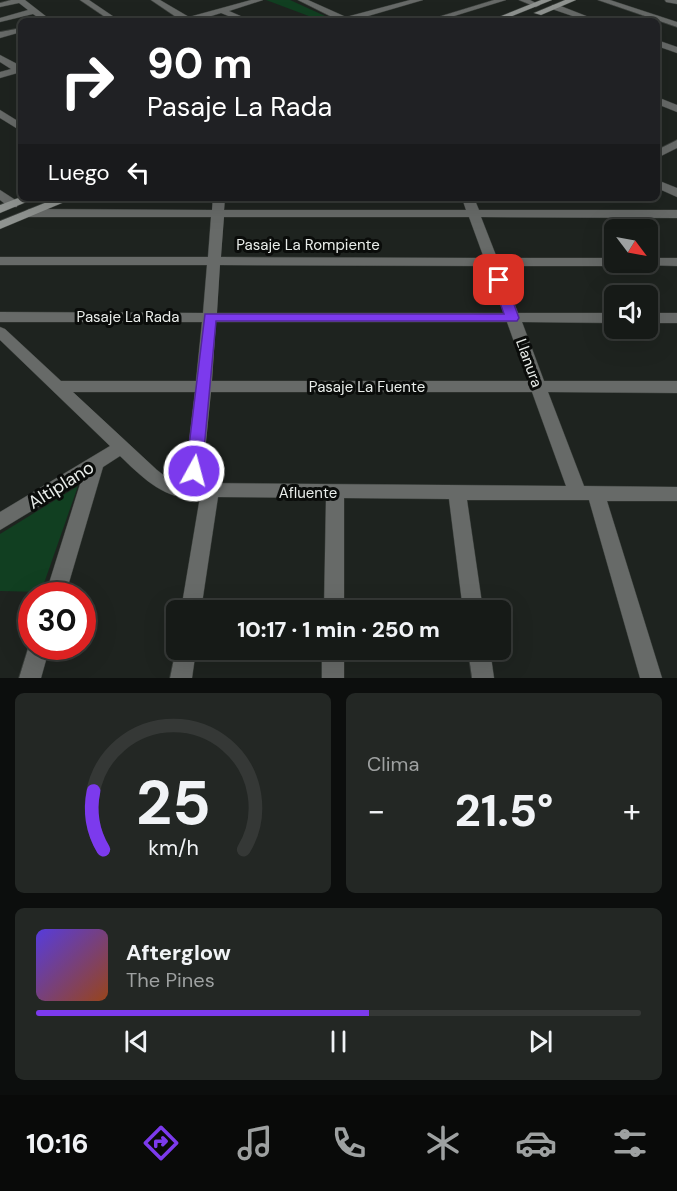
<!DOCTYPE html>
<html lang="es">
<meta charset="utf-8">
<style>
body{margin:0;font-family:"DM Sans",sans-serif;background:#232724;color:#f1f3f6;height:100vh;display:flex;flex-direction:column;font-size:22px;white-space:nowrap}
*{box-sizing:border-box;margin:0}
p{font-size:20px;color:#9ea1a1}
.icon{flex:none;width:33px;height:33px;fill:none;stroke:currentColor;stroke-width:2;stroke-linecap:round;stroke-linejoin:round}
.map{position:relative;height:678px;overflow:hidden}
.details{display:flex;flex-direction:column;gap:15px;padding:15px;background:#0c0e0d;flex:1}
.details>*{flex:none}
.top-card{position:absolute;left:18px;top:18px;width:642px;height:183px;border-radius:9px;box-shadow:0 6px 24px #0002,0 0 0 2px #353836;background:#202124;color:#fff;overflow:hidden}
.needle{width:39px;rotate:122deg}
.controls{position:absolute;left:604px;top:219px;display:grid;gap:12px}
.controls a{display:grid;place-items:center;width:54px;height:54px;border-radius:9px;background:#161a17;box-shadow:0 6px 24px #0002,0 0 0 2px #353836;font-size:30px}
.speed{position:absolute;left:18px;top:582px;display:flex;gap:12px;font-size:30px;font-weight:700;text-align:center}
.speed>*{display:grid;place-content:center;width:78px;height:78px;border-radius:50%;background:#161a17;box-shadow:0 6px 24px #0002,0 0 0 2px #353836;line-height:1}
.speed .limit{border:9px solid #d22;background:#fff;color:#111}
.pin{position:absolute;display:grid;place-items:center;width:51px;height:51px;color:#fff;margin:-26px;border-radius:12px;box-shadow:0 3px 9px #0006}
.me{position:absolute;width:66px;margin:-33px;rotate:7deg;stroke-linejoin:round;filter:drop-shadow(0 0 4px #0008)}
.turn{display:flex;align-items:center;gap:21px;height:126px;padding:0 30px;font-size:27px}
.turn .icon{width:78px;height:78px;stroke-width:2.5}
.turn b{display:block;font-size:42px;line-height:51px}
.then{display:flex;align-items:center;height:57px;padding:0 30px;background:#0003;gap:12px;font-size:22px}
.big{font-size:45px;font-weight:800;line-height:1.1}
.details .widget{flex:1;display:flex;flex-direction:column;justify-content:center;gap:9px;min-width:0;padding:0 21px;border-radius:9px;background:#232724}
.details .dial{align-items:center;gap:0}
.dial svg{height:156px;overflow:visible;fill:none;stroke:#353836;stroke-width:7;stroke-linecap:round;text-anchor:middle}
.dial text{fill:#f1f3f6;stroke:none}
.song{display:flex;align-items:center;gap:18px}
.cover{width:72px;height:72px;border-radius:9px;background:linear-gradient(135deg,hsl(250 70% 55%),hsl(20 70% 35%))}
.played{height:6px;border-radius:3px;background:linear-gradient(90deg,#7c3aed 55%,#353836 55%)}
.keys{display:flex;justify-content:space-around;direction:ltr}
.heat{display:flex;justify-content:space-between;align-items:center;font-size:33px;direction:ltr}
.details .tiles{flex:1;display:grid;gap:15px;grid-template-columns:1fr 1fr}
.widget:last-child{grid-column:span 2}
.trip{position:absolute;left:166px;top:600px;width:345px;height:60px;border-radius:9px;background:#161a17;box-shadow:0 6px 24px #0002,0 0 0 2px #353836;font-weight:800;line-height:60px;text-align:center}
.dock{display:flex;height:96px;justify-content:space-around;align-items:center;background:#090a09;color:#9ea1a1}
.dock .icon{width:42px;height:42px}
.dock .current{color:#7c3aed}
.dock b{font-size:27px;color:#f1f3f6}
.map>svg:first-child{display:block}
.green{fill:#113f21}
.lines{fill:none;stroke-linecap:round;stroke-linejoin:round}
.street-casing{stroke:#3a3f3b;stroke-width:1}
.secondary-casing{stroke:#3a3f3b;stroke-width:1}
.street{fill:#676a68;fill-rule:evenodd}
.secondary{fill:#8f9390;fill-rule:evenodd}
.route{fill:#7c3aed;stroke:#51269a;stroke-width:1.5}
.labels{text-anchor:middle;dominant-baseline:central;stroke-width:6;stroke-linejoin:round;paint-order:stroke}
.street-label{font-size:15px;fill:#e9edea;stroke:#0a0c0a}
.near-street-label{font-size:18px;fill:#e9edea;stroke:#0a0c0a}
</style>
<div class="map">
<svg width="677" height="678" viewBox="0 0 677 678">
<rect width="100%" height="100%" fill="#1e231f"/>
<!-- green -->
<g class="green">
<path d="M266,0H290L336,21H322Z"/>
<path d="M78,486L41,592L0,591V534Z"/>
</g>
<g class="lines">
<!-- street casing -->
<g class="street-casing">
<g id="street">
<path d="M11,0H25L52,21H43L33,14L0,22V18L28,10L19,3L0,7V3Z"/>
<path d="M80,0H89L120,21H111Z"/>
<path d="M151,0H160L189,17L251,0H263L229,11L252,21H241L221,13L195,21H182Z"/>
<path d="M298,0H308L346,17L410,0H423L351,21H340Z"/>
<path d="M494,0H506L438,21H425Z"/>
<path d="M519,0H530L540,5L536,7Z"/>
<path d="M598,0H610L677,22V27Z"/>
<path d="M665,0H677V4L666,2Z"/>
<path d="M552,5H558L599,21H587L552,9Z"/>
<path d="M21,28V32L0,38V32Z"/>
<path d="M657,40L677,47V53L657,46Z"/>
<path d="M0,55L21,66V72L0,78V72L11,69L0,62Z"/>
<path d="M657,97L677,105V112L657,104Z"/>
<path d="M0,110L21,123V131L0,118Z"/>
<path d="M677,140V148L657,158V150Z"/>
<path d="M657,180L677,188V197L657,188Z"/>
<path d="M0,190L17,201V207H9L0,200Z"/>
<path d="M213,198H225L224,210H466L462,198H474L479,210H677V218L481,217L497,258H615V262H621L615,266H500L518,313H615V323L522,322L544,381H677V393L548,392L584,486L677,487V501H607L662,678H640L589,500H467L483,610H463L449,499L344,498V610H324L326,498L218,497L201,610H181L200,497C167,503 142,477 120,456L103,467L65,596H45L81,481L0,530V512L110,446L0,340V327L5,329L61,381H196L202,322H0V312L203,313L207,265H0V257H208L211,217H29L23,213L29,209L212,210ZM224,217H469L484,258L221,257ZM220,265L486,266L504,313H217ZM216,322H507L528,381H212ZM73,392H195L184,483L166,477L157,470ZM211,392H532L566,486L202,483Z"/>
<path d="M648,258H677V266L643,265L642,262H648Z"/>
<rect x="648" y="313" width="29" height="10"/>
<path d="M31,639L32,646H50L41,678H19Z"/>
<path d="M177,644V650H196L192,678H170Z"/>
<rect x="322" y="650" width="22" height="28"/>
<path d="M468,650H490L494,678H472Z"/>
</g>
</g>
<!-- secondary casing -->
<g class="secondary-casing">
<g id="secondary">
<path d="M541,0H552L500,21H489Z"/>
<path d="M565,0H576L541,15L534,13Z"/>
<path d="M21,197L36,198L0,213V205Z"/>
<path d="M57,198H74L0,229V221Z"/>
</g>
</g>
<!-- street -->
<use href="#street" class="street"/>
<!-- secondary -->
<use href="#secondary" class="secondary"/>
</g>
<!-- route -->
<path class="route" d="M499,277L505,280L519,318L517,321H216L202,471L200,475L194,477L189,475L186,471L205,314H504L492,280Z"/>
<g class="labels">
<!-- street labels -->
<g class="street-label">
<text x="308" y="245">Pasaje La Rompiente</text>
<text x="128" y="317">Pasaje La Rada</text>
<text transform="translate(529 363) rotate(70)">Llanura</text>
<text x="367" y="387">Pasaje La Fuente</text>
<text x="308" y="493">Afluente</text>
</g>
<!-- near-street labels -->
<g class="near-street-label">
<text transform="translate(61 485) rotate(-32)">Altiplano</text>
</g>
</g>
</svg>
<div class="controls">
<a><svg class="needle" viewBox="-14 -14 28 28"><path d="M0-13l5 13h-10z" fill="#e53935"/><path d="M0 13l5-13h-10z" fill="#9ea1a1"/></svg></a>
<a><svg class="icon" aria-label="sound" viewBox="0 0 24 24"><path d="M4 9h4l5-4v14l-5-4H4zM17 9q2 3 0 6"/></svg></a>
</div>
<div class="speed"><div class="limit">30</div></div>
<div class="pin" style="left:499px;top:280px;background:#d93025"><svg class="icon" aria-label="arrive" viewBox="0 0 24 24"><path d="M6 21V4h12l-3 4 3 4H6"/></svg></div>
<svg class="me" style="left:194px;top:471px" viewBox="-20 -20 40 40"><circle r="17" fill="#7c3aed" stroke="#fff" stroke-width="3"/><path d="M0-11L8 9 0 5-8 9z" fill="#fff"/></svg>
<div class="trip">10:17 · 1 min · 250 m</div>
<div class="top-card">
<div class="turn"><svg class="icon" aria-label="right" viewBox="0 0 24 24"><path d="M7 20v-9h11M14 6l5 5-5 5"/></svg><div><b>90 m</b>Pasaje La Rada</div></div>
<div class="then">Luego<svg class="icon" aria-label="left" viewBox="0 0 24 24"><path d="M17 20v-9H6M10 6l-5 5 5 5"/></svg></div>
</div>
</div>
<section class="details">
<div class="tiles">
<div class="widget dial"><svg viewBox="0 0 100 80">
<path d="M14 69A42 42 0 1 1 86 69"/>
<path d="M14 69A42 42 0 0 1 9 39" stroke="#7c3aed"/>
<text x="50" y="56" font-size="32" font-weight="700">25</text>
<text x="50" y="72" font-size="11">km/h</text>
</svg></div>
<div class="widget"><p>Clima</p>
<div class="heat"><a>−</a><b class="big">21.5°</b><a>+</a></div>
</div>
<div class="widget">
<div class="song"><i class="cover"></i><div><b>Afterglow</b><p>The Pines</p></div></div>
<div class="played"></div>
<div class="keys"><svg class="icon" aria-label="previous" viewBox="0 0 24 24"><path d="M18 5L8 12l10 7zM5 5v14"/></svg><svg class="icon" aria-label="pause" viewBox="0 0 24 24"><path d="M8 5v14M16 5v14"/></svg><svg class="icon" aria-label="next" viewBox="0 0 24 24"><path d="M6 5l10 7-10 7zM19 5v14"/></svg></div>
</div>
</div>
</section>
<nav class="dock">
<b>10:16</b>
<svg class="icon current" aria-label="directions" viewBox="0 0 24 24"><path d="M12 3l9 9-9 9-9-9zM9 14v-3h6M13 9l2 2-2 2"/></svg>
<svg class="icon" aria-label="music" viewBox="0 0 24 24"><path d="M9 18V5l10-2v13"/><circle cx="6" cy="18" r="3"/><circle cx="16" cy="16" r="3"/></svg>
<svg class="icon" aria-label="phone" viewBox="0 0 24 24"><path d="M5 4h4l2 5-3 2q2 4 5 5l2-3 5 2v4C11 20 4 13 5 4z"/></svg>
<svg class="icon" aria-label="climate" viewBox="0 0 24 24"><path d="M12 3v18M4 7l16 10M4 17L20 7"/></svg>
<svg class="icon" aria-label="car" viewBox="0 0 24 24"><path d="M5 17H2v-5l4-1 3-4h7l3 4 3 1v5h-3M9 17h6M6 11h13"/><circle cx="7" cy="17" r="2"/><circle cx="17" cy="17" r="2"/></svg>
<svg class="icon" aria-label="filters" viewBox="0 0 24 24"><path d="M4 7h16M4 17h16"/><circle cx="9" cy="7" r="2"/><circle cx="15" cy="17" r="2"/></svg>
</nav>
